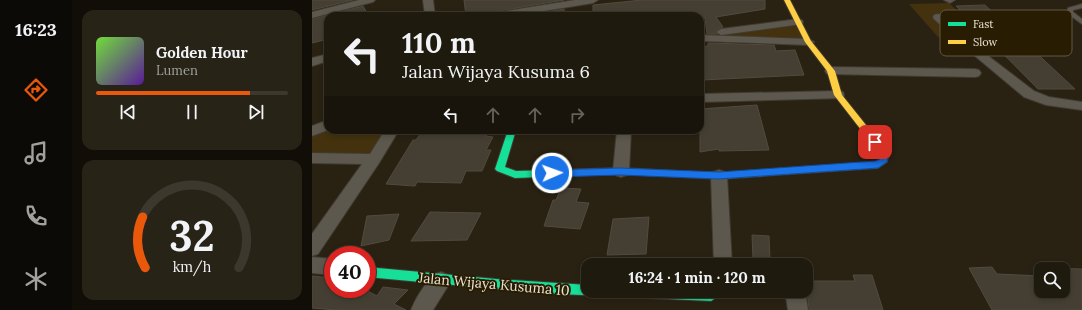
<!DOCTYPE html>
<meta charset="utf-8">
<style>
body{margin:0;font-family:Lora,serif;background:#272317;color:#f1f3f6;height:100vh;display:flex;flex-direction:column;font-size:15px;white-space:nowrap}
*{box-sizing:border-box;margin:0}
p{font-size:13px;color:#a1a19e}
.icon{flex:none;width:22px;height:22px;fill:none;stroke:currentColor;stroke-width:2;stroke-linecap:round;stroke-linejoin:round}
.map{position:relative;flex:1;overflow:hidden}
.panel{display:flex;flex-direction:column;gap:10px;padding:10px;background:#110e08;width:240px}
.panel>*{flex:none}
.top-card{position:absolute;left:12px;top:12px;width:380px;height:122px;border-radius:12px;box-shadow:0 2px 6px #0003,0 0 0 1px #3c382e;background:#1f1a0e;color:#f1f3f6;overflow:hidden}
.tools{position:absolute;left:722px;top:262px;display:grid;gap:8px}
.tools a{display:grid;place-items:center;width:36px;height:36px;border-radius:8px;background:#1f1a0e;box-shadow:0 2px 6px #0003,0 0 0 1px #3c382e;font-size:20px}
.speed{position:absolute;left:12px;top:246px;display:flex;gap:8px;font-size:20px;font-weight:700;text-align:center}
.speed>*{display:grid;place-content:center;width:52px;height:52px;border-radius:50%;background:#1f1a0e;box-shadow:0 2px 6px #0003,0 0 0 1px #3c382e;line-height:1}
.speed .limit{border:6px solid #d22;background:#fff;color:#111}
.pin{position:absolute;display:grid;place-items:center;width:34px;height:34px;color:#fff;margin:-17px;border-radius:8px;box-shadow:0 2px 6px #0006}
.me{position:absolute;width:44px;margin:-22px;rotate:88deg;stroke-linejoin:round;filter:drop-shadow(0 0 3px #0008)}
.turn{display:flex;align-items:center;gap:14px;height:84px;padding:0 12px;font-size:18px}
.turn .icon{width:52px;height:52px;stroke-width:2.5}
.turn b{display:block;font-size:28px;line-height:34px}
.lanes{display:flex;align-items:center;height:38px;padding:0 12px;background:#0003;justify-content:center;gap:20px;direction:ltr}
.lanes .off{opacity:.35}
.panel .tile{flex:1;display:flex;flex-direction:column;justify-content:center;gap:6px;min-width:0;padding:0 14px;border-radius:12px;background:#272317}
.panel .dial{align-items:center;gap:0}
.dial svg{height:104px;overflow:visible;fill:none;stroke:#3c382e;stroke-width:7;stroke-linecap:round;text-anchor:middle}
.dial text{fill:#f1f3f6;stroke:none}
.song{display:flex;align-items:center;gap:12px}
.cover{width:48px;height:48px;border-radius:6px;background:linear-gradient(135deg,hsl(100 70% 55%),hsl(270 70% 35%))}
.played{height:4px;border-radius:2px;background:linear-gradient(90deg,#ea580c 80%,#3c382e 80%)}
.keys{display:flex;justify-content:space-around;direction:ltr}
.trip{position:absolute;left:269px;top:258px;width:232px;height:40px;border-radius:12px;background:#1f1a0e;box-shadow:0 2px 6px #0003,0 0 0 1px #3c382e;font-weight:700;line-height:40px;text-align:center}
main{display:flex;flex:1;min-height:0}
.tabs{display:flex;flex-direction:column;width:72px;justify-content:space-around;align-items:center;background:#0c0a06;color:#a1a19e}
.tabs .icon{width:28px;height:28px}
.tabs .on{color:#ea580c}
.tabs b{font-size:18px;color:#f1f3f6}
.map>svg:first-child{display:block}
.green{fill:#43320d}
.building{fill:#453f33;stroke:#514b3e}
.lines{fill:none;stroke-linecap:round;stroke-linejoin:round}
.lane-casing{stroke:#413b31;stroke-width:2}
.street-casing{stroke:#413b31;stroke-width:2}
.fast-casing{stroke:#413b31;stroke-width:2}
.slow-casing{stroke:#413b31;stroke-width:2}
.lane{fill:#5d584e;fill-rule:evenodd}
.street{fill:#5d584e;fill-rule:evenodd}
.fast{fill:#16e098;fill-rule:evenodd}
.slow{fill:#ffcf43;fill-rule:evenodd}
.route{fill:#1a73e8;stroke:#114b97}
.labels{text-anchor:middle;dominant-baseline:central;stroke-width:4;stroke-linejoin:round;paint-order:stroke}
.near-street-label{font-size:14px;fill:#eae2d3;stroke:#281c02}
.key{fill:#281c02;stroke:#625741;stroke-width:1}
.key-label{font-size:11px;fill:#eae2d3}
</style>
<main>
<nav class="tabs">
<b>16:23</b>
<svg class="icon on" aria-label="directions" viewBox="0 0 24 24"><path d="M12 3l9 9-9 9-9-9zM9 14v-3h6M13 9l2 2-2 2"/></svg>
<svg class="icon" aria-label="music" viewBox="0 0 24 24"><path d="M9 18V5l10-2v13"/><circle cx="6" cy="18" r="3"/><circle cx="16" cy="16" r="3"/></svg>
<svg class="icon" aria-label="phone" viewBox="0 0 24 24"><path d="M5 4h4l2 5-3 2q2 4 5 5l2-3 5 2v4C11 20 4 13 5 4z"/></svg>
<svg class="icon" aria-label="climate" viewBox="0 0 24 24"><path d="M12 3v18M4 7l16 10M4 17L20 7"/></svg>
</nav>
<section class="panel">
<div class="tile">
<div class="song"><i class="cover"></i><div><b>Golden Hour</b><p>Lumen</p></div></div>
<div class="played"></div>
<div class="keys"><svg class="icon" aria-label="previous" viewBox="0 0 24 24"><path d="M18 5L8 12l10 7zM5 5v14"/></svg><svg class="icon" aria-label="pause" viewBox="0 0 24 24"><path d="M8 5v14M16 5v14"/></svg><svg class="icon" aria-label="next" viewBox="0 0 24 24"><path d="M6 5l10 7-10 7zM19 5v14"/></svg></div>
</div>
<div class="tile dial"><svg viewBox="0 0 100 80">
<path d="M14 69A42 42 0 1 1 86 69"/>
<path d="M14 69A42 42 0 0 1 12 30" stroke="#ea580c"/>
<text x="50" y="56" font-size="32" font-weight="700">32</text>
<text x="50" y="72" font-size="11">km/h</text>
</svg></div>
</section>
<div class="map">
<svg width="770" height="310" viewBox="0 0 770 310">
<rect width="100%" height="100%" fill="#292213"/>
<!-- green -->
<g class="green">
<path d="M637,3L671,36L626,37L597,4Z"/>
<path d="M486,22L496,42L388,38V34Z"/>
<path d="M16,130H80L62,159L0,158V131Z"/>
</g>
<!-- building -->
<g class="building">
<path d="M0,0H41L0,10Z"/>
<path d="M152,0H252L182,12L176,16H154Z"/>
<path d="M330,0H453V9L404,17L411,27L403,31V33L405,34H395L393,18L389,19L388,16H281V5Z"/>
<path d="M673,5L763,89H726L644,6Z"/>
<path d="M51,6L57,16H16V39L0,43V19Z"/>
<path d="M252,9L253,16H210Z"/>
<path d="M396,43L462,45L464,51L483,50L492,75L390,80L388,47L396,46Z"/>
<path d="M445,105L457,150L407,151V149L388,152V109Z"/>
<path d="M111,130L177,132L174,136L181,137L174,150H179L170,171H154L149,183L105,182L103,186L74,184L101,140H104Z"/>
<path d="M249,188L269,189L264,202L277,203L268,229L232,226L241,200H244Z"/>
<path d="M118,212L169,213L155,240L99,241Z"/>
<path d="M87,214L77,240L49,246L55,216Z"/>
<path d="M337,217L334,254L295,255L301,219Z"/>
<path d="M440,235L457,236L458,260L441,259Z"/>
<path d="M680,267L685,274L729,276V291H751V269L738,268L770,269V310H680L657,268Z"/>
<path d="M541,275H560L571,310H497L494,281H543Z"/>
<path d="M0,276L21,278V289H52L65,296L71,287L96,290L82,304L94,310H24L0,308Z"/>
</g>
<g class="lines">
<!-- lane casing -->
<g class="lane-casing">
<path id="lane" d="M770,4V8L761,10V12L770,19V24L755,13L756,8Z"/>
</g>
<!-- street casing -->
<g class="street-casing">
<g id="street">
<path d="M47,0H63L61,2L0,18V12Z"/>
<path d="M111,0H121L123,16H113Z"/>
<path d="M263,0H286L281,3L201,16H177L182,13Z"/>
<path d="M632,0H643L638,3Z"/>
<path d="M626,14L630,15L671,52L722,91L737,97L770,102V110L734,105L712,97L663,56L622,19L621,17L622,15Z"/>
<path d="M486,19L490,20L491,22L490,24L409,35L404,32L409,29Z"/>
<path d="M388,35L496,39L502,42L496,45L388,41Z"/>
<path d="M16,54V61L0,66V58Z"/>
<path d="M519,67L663,69L667,70L669,73L667,76L663,77L515,74L513,71L515,68Z"/>
<path d="M526,91L531,92L532,95L531,98L388,102V94Z"/>
<path d="M16,120V130L0,136V126Z"/>
<path d="M73,130H87L67,163L6,254L0,256V234L50,164L0,163V153L58,154Z"/>
<path d="M305,130H319L317,171L315,175L309,177L303,175L301,171Z"/>
<path d="M407,170L413,172L415,176L420,265H402L399,176L401,172Z"/>
<path d="M0,257L21,259V275L0,273Z"/>
<path d="M129,272L136,275L139,281L121,310H99C104,297 116,277 129,272Z"/>
<path d="M473,291H493L496,310H476Z"/>
</g>
</g>
<!-- fast casing -->
<g class="fast-casing">
<g id="fast">
<path d="M196,130H204L193,167L204,171L309,168L407,173L564,162L568,159V155L559,142L563,139L566,140L577,154L575,162L566,168L407,179L309,174L203,178L185,171L183,169Z"/>
<path d="M55,267L184,279L276,285V291H410L408,295L399,301L227,293L55,277Z"/>
</g>
</g>
<!-- slow casing -->
<g class="slow-casing">
<path id="slow" d="M472,0H478L499,41L523,71L530,95L566,140L567,142L566,144H560L522,95L515,71L493,42Z"/>
</g>
<!-- lane -->
<use href="#lane" class="lane"/>
<!-- street -->
<use href="#street" class="street"/>
<!-- fast -->
<use href="#fast" class="fast"/>
<!-- slow -->
<use href="#slow" class="slow"/>
</g>
<!-- route -->
<path class="route" d="M563,139L567,140L577,154L575,162L566,168L407,179L308,175L240,177L236,173L240,170L308,168L407,172L564,161L568,159V155L559,142Z"/>
<g class="labels">
<!-- near-street labels -->
<g class="near-street-label">
<text transform="translate(182 284) rotate(5)">Jalan Wijaya Kusuma 10</text>
</g>
</g>
<!-- legend -->
<rect x="628" y="10" width="132" height="46" rx="6" class="key"/>
<rect x="636" y="22" width="18" height="4" fill="#16e098"/>
<rect x="636" y="40" width="18" height="4" fill="#ffcf43"/>
<g class="key-label">
<text x="661" y="28">Fast</text>
<text x="661" y="46">Slow</text>
</g>
</svg>
<div class="tools">
<a><svg class="icon" aria-label="search" viewBox="0 0 24 24"><circle cx="10" cy="10" r="6"/><path d="M15 15l6 6"/></svg></a>
</div>
<div class="speed"><div class="limit">40</div></div>
<div class="pin" style="left:563px;top:142px;background:#d93025"><svg class="icon" aria-label="arrive" viewBox="0 0 24 24"><path d="M6 21V4h12l-3 4 3 4H6"/></svg></div>
<svg class="me" style="left:240px;top:173px" viewBox="-20 -20 40 40"><circle r="17" fill="#1a73e8" stroke="#fff" stroke-width="3"/><path d="M0-11L8 9 0 5-8 9z" fill="#fff"/></svg>
<div class="trip">16:24 · 1 min · 120 m</div>
<div class="top-card">
<div class="turn"><svg class="icon" aria-label="left" viewBox="0 0 24 24"><path d="M17 20v-9H6M10 6l-5 5 5 5"/></svg><div><b>110 m</b>Jalan Wijaya Kusuma 6</div></div>
<div class="lanes"><svg class="icon" aria-label="left" viewBox="0 0 24 24"><path d="M17 20v-9H6M10 6l-5 5 5 5"/></svg><svg class="icon off" aria-label="ahead" viewBox="0 0 24 24"><path d="M12 20V5M6 11l6-6 6 6"/></svg><svg class="icon off" aria-label="ahead" viewBox="0 0 24 24"><path d="M12 20V5M6 11l6-6 6 6"/></svg><svg class="icon off" aria-label="right" viewBox="0 0 24 24"><path d="M7 20v-9h11M14 6l5 5-5 5"/></svg></div>
</div>
</div>
</main>
